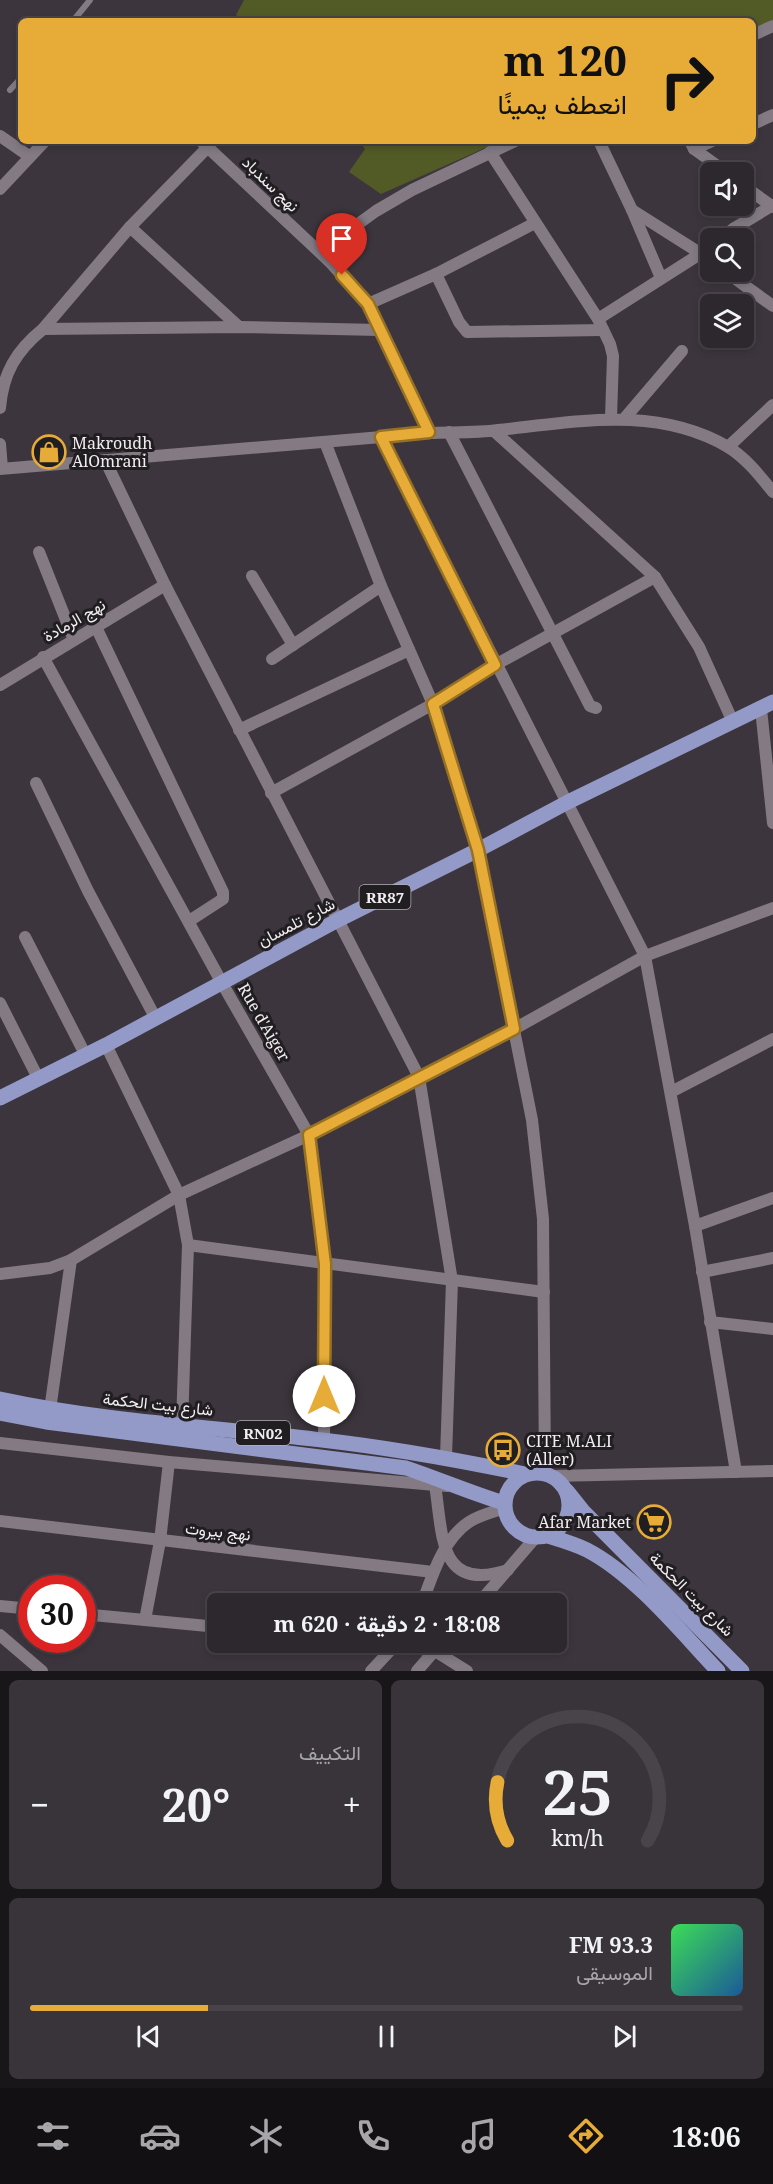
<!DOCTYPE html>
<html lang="ar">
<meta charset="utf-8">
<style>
body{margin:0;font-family:"Noto Serif",Vazirmatn,serif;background:#39343a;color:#f1f3f6;direction:rtl;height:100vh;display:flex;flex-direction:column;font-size:22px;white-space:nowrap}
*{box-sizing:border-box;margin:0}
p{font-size:20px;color:#a7a6aa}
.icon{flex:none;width:33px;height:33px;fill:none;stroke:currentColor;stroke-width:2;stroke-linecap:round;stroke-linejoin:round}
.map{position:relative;height:1671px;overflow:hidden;direction:ltr}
.panel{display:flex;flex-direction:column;gap:9px;padding:9px;background:#191619;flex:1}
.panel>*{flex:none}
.guide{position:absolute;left:18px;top:18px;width:738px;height:126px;border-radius:9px;box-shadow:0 3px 9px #0003,0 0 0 2px #48444a;direction:rtl;background:#e7ac37;color:#111;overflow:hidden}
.controls{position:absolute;left:700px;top:162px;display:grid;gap:12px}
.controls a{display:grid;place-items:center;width:54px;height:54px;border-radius:9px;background:#2d282e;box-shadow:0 3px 9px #0003,0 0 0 2px #48444a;font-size:30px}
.speed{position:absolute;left:18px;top:1575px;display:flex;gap:12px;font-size:30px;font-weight:700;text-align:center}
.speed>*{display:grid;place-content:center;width:78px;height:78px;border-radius:50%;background:#2d282e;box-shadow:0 3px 9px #0003,0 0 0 2px #48444a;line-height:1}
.speed .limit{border:9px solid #d22;background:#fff;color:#111}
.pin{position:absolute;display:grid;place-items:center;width:51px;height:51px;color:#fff;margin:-62px -26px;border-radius:50% 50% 50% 0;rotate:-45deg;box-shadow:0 0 6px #0007}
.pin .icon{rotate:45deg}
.me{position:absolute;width:66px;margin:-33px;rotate:0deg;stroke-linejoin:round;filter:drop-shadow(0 0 4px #0008)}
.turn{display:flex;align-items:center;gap:21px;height:126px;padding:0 30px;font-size:27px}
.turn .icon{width:78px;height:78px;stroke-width:2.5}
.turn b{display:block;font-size:42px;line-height:51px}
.big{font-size:45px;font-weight:700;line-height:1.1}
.panel .widget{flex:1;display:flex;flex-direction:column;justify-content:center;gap:9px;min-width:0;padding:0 21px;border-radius:9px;background:#39343a}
.panel .dial{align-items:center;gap:0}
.dial svg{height:156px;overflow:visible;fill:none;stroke:#48444a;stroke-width:7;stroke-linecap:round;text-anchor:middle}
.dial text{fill:#f1f3f6;stroke:none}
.song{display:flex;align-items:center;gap:18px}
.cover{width:72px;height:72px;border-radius:9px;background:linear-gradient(135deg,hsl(130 70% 55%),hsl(210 70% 35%))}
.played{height:6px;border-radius:3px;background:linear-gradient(90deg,#e7ac37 25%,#48444a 25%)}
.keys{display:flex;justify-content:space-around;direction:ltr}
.heat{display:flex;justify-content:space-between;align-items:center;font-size:33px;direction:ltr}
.panel .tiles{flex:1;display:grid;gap:9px;grid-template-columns:1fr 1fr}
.widget:last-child{grid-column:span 2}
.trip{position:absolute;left:207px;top:1593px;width:360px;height:60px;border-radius:9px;background:#2d282e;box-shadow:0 3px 9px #0003,0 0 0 2px #48444a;font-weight:700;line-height:60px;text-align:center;direction:rtl}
.tab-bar{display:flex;height:96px;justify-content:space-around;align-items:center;background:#121012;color:#a7a6aa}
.tab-bar .icon{width:42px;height:42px}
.tab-bar .on{color:#e7ac37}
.tab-bar b{font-size:27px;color:#f1f3f6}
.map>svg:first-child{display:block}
.green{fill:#525a26}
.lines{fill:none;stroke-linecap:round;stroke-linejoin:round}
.lane{stroke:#837a83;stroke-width:6}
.street{stroke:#837a83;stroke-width:12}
.primary{stroke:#939ac7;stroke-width:15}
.route-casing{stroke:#967024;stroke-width:15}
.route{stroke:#e7ac37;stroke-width:10}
.labels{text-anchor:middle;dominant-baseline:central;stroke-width:6;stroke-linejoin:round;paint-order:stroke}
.shield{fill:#211e21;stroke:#b3afb3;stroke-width:1.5}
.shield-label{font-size:15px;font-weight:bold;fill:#f2edf2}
.street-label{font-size:16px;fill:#f2edf2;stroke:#211e21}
.poi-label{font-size:16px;fill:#f2edf2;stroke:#211e21;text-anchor:start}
</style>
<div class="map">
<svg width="773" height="1671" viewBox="0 0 773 1671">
<rect width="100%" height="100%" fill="#3c353d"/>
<!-- green -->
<g class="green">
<path d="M244,0H773V20L753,29V21H246L236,15Z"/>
<path d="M359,141H501L381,194L349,172L365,149Z"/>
</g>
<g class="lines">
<!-- lane -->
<g class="lane">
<path d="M73,21L90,0"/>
<path d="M10,90L21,78"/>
</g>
<!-- street -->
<g class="street">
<path d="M753,35L773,26"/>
<path d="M753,124L773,115"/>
<path d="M0,136L29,156"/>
<path d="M201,141L329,261L368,304L429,433"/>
<path d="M599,141L632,210L661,278"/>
<path d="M690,141L694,149L726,172"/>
<path d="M694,149L712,141"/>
<path d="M490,152L598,319L610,344L613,356L611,418"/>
<path d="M744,186L773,207"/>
<path d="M0,189L45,141"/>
<path d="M632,210L711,260"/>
<path d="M130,227L239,327"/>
<path d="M721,238L733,229L773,205"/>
<path d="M329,261L358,224L376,211L412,190L515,141"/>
<path d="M726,272L773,306"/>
<path d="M436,274L459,322L467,332L603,330"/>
<path d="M368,304L436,274L535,223"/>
<path d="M598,319L711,247"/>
<path d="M43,329L239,327L379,330"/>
<path d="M0,408C3,373 16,351 43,329L130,227L208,147"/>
<path d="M624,419L682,351"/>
<path d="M494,431L655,577L699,647L733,722"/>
<path d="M449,432L590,706L596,708"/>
<path d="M381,437L645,956L695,1226L736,1472"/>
<path d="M325,442L381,586L433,704L478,850L532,1120L543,1219L545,1473"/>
<path d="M0,444L2,468"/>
<path d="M728,447L773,405"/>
<path d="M105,460L165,585L419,1077L452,1281L446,1457"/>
<path d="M0,469L429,433C452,432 476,433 498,430C576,422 656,405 728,447C746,458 760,476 773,492"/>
<path d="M39,552L74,640"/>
<path d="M252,576L293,645"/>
<path d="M96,627L223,892V899L189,921"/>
<path d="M43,657L222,983L309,1135L325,1264L324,1440"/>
<path d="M272,659L381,586"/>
<path d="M0,685L165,585"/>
<path d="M761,709L773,823"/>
<path d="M239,730L409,650"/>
<path d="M36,783L88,891L155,1017"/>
<path d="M271,793L433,704L495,665L655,577"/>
<path d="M25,937L85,1054"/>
<path d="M0,1003L38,1078"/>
<path d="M106,1045L179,1195L188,1245L182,1425"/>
<path d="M671,1092L773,1039"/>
<path d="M695,1226L773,1198"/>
<path d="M188,1245L544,1292"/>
<path d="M702,1272L773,1258"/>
<path d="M0,1274L50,1268L71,1260L179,1195L309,1135L514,1029L645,956L773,908"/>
<path d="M710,1322L773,1329"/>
<path d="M50,1410L71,1260"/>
<path d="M0,1443L169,1462L447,1486"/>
<path d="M553,1476L773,1471"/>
<path d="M435,1485C443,1535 438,1593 508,1570"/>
<path d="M0,1521L433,1572"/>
<path d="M422,1604C432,1576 443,1539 469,1522C480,1515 493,1512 505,1508"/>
<path d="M478,1604L535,1538"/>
<path d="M0,1606L32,1609"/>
<path d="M82,1614L218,1627"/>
<path d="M145,1620L160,1541L169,1462"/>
<path d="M0,1635L42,1671"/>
<path d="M373,1642L435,1651L467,1671"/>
<path d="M371,1671L398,1642"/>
<path d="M417,1671L442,1642"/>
</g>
<!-- primary -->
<g class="primary">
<path d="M0,1098L106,1045L338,920L478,850L568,802L773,702"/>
<path d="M0,1399C106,1422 215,1427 322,1440C391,1448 458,1460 525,1474"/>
<path d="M0,1413L46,1422L406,1468C439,1479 471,1493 504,1503"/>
<circle cx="537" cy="1505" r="32"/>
<path d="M567,1491L583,1511L742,1671"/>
<path d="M548,1536C561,1540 575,1544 587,1550C635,1575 681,1632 718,1671"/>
</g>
</g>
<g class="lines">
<!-- route casing -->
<g class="route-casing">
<path id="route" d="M324,1396L325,1264L309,1135L514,1029L478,850L433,704L495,665L381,437L429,432L368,304L342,275"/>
</g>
<!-- route -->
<use href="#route" class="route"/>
</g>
<!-- icons -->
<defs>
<g id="shop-ring" transform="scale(1.725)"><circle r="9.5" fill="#211e21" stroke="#e7ac37" stroke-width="1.5"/><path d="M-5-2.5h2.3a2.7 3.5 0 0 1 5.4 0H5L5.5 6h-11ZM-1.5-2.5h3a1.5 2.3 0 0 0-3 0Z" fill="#e7ac37"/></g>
<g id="bus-ring" transform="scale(1.725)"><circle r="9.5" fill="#211e21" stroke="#e7ac37" stroke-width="1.5"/><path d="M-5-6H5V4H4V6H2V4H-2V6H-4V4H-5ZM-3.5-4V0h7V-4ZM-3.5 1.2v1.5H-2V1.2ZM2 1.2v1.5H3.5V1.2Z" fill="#e7ac37"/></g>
<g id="supermarket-ring" transform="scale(1.725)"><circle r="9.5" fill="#211e21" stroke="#e7ac37" stroke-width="1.5"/><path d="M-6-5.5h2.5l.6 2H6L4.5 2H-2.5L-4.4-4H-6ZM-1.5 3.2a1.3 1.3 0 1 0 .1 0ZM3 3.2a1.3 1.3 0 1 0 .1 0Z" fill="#e7ac37"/></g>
</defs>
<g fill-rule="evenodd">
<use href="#shop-ring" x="49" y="452"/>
<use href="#bus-ring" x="503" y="1450"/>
<use href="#supermarket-ring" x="654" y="1522"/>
</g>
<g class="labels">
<!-- shield labels -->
<g class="shield">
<rect x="359.5" y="885" width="51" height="24" rx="4.5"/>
<rect x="236" y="1421" width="54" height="24" rx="4.5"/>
</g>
<g class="shield-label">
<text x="385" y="897">RR87</text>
<text x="263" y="1433">RN02</text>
</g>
<!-- street labels -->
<g class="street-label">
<text transform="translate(271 184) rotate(44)">نهج سندباد</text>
<text transform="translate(74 620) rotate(-30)">نهج الرمادة</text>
<text transform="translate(296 922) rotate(-28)">شارع تلمسان</text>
<text transform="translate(264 1022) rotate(60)">Rue d'Aiger</text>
<text transform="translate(158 1404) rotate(6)">شارع بيت الحكمة</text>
<text transform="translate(218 1531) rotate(6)">نهج بيروت</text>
<text transform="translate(692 1594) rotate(45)">شارع بيت الحكمة</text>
</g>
<!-- poi labels -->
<g class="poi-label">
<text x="72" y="443">Makroudh<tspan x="72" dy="18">AlOmrani</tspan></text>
<text x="526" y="1441">CITE M.ALI<tspan x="526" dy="18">(Aller)</tspan></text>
<text x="631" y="1522" text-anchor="end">Afar Market</text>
</g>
</g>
</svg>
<div class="controls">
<a><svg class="icon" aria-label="sound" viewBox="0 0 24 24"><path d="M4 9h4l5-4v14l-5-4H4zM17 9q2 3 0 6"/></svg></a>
<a><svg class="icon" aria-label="search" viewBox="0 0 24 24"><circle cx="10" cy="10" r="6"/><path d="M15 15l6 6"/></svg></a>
<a><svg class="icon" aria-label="layers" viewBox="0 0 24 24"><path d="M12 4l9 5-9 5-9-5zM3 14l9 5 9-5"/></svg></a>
</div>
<div class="speed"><div class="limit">30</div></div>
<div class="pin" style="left:342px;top:275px;background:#d93025"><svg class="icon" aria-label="arrive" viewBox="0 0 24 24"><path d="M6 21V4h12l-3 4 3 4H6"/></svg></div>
<svg class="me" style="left:324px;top:1396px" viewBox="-20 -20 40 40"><circle r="19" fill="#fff"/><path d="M0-13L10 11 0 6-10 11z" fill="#e7ac37"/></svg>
<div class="trip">18:08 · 2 دقيقة · 620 m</div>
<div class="guide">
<div class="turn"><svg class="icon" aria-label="right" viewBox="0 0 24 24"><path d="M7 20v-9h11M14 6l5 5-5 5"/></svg><div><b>120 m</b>انعطف يمينًا</div></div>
</div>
</div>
<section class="panel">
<div class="tiles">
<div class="widget dial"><svg viewBox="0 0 100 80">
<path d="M14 69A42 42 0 1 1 86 69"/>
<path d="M14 69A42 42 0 0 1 9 39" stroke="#e7ac37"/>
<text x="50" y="56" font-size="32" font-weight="700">25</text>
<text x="50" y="72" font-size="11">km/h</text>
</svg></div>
<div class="widget"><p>التكييف</p>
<div class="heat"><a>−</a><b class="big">20°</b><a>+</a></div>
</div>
<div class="widget">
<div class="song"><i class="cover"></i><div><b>93.3 FM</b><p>الموسيقى</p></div></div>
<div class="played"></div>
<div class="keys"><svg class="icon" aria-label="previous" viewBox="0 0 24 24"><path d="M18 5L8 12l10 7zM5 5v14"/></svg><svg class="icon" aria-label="pause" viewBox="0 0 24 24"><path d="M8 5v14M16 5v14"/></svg><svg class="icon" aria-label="next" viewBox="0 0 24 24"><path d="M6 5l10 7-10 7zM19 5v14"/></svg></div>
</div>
</div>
</section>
<nav class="tab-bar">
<b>18:06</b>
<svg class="icon on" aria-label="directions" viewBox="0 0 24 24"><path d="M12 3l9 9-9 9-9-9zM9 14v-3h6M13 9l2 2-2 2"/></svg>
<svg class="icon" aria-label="music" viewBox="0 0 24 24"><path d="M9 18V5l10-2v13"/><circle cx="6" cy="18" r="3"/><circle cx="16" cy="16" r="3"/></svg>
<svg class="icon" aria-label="phone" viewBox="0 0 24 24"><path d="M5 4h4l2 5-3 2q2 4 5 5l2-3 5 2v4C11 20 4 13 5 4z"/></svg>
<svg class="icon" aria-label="climate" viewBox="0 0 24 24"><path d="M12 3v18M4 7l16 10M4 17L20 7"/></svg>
<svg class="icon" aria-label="car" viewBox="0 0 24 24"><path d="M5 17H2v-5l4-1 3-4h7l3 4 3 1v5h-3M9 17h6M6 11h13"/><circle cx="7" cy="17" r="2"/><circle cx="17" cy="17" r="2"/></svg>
<svg class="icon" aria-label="filters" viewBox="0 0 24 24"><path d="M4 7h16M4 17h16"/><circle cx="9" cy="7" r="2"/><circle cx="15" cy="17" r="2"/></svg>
</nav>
